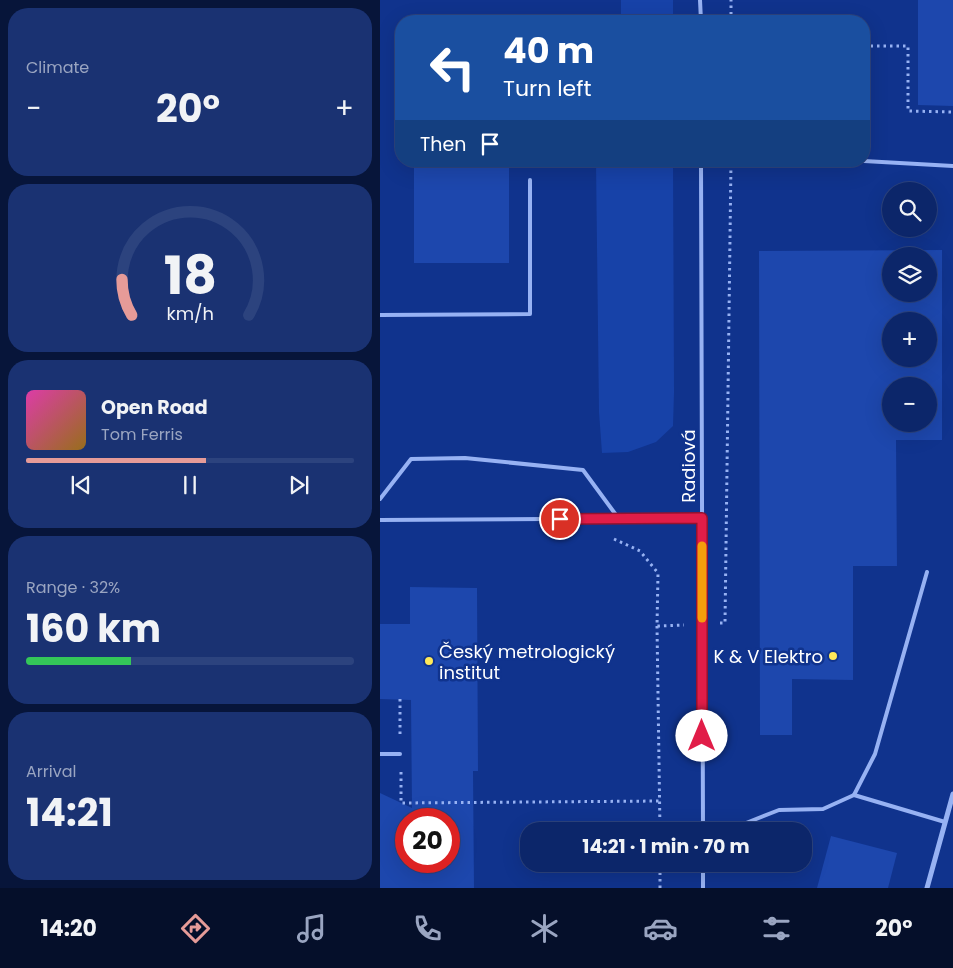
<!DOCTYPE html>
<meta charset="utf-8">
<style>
body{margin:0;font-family:Poppins,sans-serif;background:#1a3272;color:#f1f3f6;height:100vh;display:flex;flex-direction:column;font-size:19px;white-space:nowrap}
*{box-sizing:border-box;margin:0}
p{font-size:16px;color:#9aa5c1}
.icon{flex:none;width:28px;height:28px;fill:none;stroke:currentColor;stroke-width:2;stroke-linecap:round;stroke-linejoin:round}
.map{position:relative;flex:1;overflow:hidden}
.drawer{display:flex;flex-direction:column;gap:8px;padding:8px;background:#07153a;width:380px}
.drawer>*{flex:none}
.top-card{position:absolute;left:15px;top:15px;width:475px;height:152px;border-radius:20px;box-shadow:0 5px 20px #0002,0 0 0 1px #2c437e;background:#1a4fa0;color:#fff;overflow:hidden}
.controls{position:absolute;left:502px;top:182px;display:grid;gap:10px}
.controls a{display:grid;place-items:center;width:55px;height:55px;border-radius:50%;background:#0c266a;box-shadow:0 5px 20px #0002,0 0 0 1px #2c437e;font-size:25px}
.speed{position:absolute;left:15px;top:808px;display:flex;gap:10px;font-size:25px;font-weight:700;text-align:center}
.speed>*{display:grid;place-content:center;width:65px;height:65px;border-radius:50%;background:#0c266a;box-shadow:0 5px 20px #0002,0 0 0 1px #2c437e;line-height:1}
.speed .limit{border:8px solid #d22;background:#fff;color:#111}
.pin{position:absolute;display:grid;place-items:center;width:42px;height:42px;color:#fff;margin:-21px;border:2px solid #fff;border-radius:50%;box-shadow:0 1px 5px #0007}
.me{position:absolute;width:55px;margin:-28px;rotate:0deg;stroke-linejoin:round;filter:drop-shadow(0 0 4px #0008)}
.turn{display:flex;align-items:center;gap:18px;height:105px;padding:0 25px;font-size:22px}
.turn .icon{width:65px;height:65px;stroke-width:2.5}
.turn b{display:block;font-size:35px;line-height:42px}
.then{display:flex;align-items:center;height:48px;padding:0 25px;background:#0003;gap:10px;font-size:19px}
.big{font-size:38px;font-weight:700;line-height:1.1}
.drawer .tile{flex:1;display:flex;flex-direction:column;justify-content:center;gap:8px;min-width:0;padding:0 18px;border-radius:20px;background:#1a3272}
.drawer .dial{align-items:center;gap:0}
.dial svg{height:130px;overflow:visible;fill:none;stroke:#2c437e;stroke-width:7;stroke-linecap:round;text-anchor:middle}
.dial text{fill:#f1f3f6;stroke:none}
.song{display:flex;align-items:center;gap:15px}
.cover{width:60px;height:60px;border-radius:8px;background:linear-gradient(135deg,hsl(320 70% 55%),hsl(40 70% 35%))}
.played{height:5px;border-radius:2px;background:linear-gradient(90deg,#e69b98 55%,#2c437e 55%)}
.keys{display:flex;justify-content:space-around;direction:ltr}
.heat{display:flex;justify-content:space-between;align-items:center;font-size:28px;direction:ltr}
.charge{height:8px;border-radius:4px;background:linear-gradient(90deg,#34c759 32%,#2c437e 0)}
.trip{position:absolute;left:140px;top:822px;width:292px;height:50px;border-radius:20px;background:#0c266a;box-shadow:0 5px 20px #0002,0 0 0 1px #2c437e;font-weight:700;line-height:50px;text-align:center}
.tab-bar{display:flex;height:80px;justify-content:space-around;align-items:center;background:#050f2a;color:#9aa5c1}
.tab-bar .icon{width:35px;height:35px}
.tab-bar .active{color:#e69b98}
.tab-bar b{font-size:22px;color:#f1f3f6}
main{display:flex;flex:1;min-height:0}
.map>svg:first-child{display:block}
.green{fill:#1742a8}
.building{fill:#1d47ad;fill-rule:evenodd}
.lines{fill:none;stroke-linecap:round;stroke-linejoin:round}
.path{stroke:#97b2f3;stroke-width:3;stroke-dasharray:2.5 4;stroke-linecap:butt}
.lane{stroke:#97b2f3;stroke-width:4}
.street{stroke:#97b2f3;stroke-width:5}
.route-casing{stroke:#92132f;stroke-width:12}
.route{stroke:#e11d48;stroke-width:9}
.slow{stroke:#f59e0b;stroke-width:9}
.poi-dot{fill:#ffe959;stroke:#10338d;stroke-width:2}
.labels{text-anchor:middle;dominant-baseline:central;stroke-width:5;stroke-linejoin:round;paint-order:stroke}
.street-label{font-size:18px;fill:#fff;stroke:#10338d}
.poi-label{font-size:18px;fill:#fff;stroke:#10338d;text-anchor:start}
</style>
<main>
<section class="drawer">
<div class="tile"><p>Climate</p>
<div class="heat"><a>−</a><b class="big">20°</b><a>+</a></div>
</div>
<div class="tile dial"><svg viewBox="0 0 100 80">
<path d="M14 69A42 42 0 1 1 86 69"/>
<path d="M14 69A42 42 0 0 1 8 47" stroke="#e69b98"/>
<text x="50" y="56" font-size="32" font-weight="700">18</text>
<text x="50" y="72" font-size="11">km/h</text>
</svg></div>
<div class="tile">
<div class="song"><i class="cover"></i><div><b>Open Road</b><p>Tom Ferris</p></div></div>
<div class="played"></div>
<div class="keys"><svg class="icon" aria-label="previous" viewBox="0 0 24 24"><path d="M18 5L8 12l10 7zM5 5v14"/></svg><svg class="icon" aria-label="pause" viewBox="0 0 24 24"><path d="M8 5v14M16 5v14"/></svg><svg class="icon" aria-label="next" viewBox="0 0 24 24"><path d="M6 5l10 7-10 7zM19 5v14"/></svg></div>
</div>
<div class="tile"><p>Range · 32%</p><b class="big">160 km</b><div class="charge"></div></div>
<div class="tile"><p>Arrival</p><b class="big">14:21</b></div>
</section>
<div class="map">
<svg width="573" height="888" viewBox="0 0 573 888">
<rect width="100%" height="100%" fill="#10338d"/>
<!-- green -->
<g class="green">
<rect x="241" y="0" width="52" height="21"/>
<path d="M216,161H293L294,392L293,426L276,442L248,452L222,453L219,412Z"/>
</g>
<!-- building -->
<g class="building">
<path d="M538,0H573V106L538,105Z"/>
<rect x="34" y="161" width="95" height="102"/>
<path d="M562,250V440H516L517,566H473V680L412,679V735H380L379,251ZM511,256H549V294H511ZM511,321H549V359H511ZM511,386H549V424H511Z"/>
<path d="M30,587L97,588L98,771H93L94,888H0V793L32,808L31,700L0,699V624H30ZM26,819H69V861H26Z"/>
<path d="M451,836L517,853L508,888H437Z"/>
</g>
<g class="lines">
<!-- path -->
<g class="path">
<path d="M351,21V0"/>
<path d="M484,46H528V111L573,112"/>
<path d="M234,539L260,551L278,573L277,626L304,625"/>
<path d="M340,623H345L351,161"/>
<path d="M277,626L280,831"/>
<path d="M20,699V736"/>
<path d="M21,772V803L280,801"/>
<path d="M280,888V864"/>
</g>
<!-- lane -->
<g class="lane">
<path d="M320,0L321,21"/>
<path d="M321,161L323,831"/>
<path d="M484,161L573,166"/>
<path d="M0,315L150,314V180"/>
<path d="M0,499L31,459L85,458L203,470L239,519"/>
<path d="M0,520L322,518"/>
<path d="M0,754H20"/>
<path d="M474,795L565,822"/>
<path d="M323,824L366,823L399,810L443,809L474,795L495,754L547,572"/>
<path d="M323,864V888"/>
</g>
<!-- street -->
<path class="street" d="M547,888L573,794"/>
</g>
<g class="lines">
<!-- route casing -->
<g class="route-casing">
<path id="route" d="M180,519L322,518V736"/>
</g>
<!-- route -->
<use href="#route" class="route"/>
<!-- slow -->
<path class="slow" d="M322,618V546"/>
</g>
<!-- markers -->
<g class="poi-dot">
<circle cx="453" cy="656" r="5"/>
<circle cx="49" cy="661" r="5"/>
</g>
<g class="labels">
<!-- street labels -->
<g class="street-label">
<text transform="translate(308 466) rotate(-90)">Radiová</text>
</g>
<!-- poi labels -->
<g class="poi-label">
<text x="59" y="651">Český metrologický<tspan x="59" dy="21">institut</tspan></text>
<text x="443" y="656" text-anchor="end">K &amp; V Elektro</text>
</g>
</g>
</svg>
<div class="controls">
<a><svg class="icon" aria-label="search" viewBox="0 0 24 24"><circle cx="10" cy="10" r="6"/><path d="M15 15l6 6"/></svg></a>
<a><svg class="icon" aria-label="layers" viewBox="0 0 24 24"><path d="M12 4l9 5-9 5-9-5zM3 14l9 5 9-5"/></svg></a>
<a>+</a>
<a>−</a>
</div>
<div class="speed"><div class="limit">20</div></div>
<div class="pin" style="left:180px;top:519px;background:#d93025"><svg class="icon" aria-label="arrive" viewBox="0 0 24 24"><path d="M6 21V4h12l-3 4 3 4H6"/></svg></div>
<svg class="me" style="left:322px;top:736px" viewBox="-20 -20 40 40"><circle r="19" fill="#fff"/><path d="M0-13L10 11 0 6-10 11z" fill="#e11d48"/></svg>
<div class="trip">14:21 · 1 min · 70 m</div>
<div class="top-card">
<div class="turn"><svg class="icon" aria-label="left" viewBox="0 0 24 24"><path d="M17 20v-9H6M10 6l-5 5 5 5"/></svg><div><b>40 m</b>Turn left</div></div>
<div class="then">Then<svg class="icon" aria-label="arrive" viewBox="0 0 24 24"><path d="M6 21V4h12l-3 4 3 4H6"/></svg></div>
</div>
</div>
</main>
<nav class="tab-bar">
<b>14:20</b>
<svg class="icon active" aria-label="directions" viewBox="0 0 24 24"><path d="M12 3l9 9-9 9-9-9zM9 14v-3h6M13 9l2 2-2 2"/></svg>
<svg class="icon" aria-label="music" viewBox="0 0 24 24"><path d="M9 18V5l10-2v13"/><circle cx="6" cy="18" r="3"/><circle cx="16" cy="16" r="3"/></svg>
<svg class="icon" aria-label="phone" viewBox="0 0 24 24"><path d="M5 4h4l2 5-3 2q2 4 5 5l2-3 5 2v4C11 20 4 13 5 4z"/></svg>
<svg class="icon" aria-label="climate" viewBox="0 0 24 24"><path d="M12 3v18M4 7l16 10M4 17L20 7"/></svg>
<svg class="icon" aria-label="car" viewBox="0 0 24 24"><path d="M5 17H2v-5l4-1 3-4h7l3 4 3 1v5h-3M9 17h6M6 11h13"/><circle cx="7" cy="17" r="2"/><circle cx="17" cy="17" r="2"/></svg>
<svg class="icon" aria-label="filters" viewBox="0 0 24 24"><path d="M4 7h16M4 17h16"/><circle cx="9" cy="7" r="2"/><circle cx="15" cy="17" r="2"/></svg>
<b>20°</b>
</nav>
